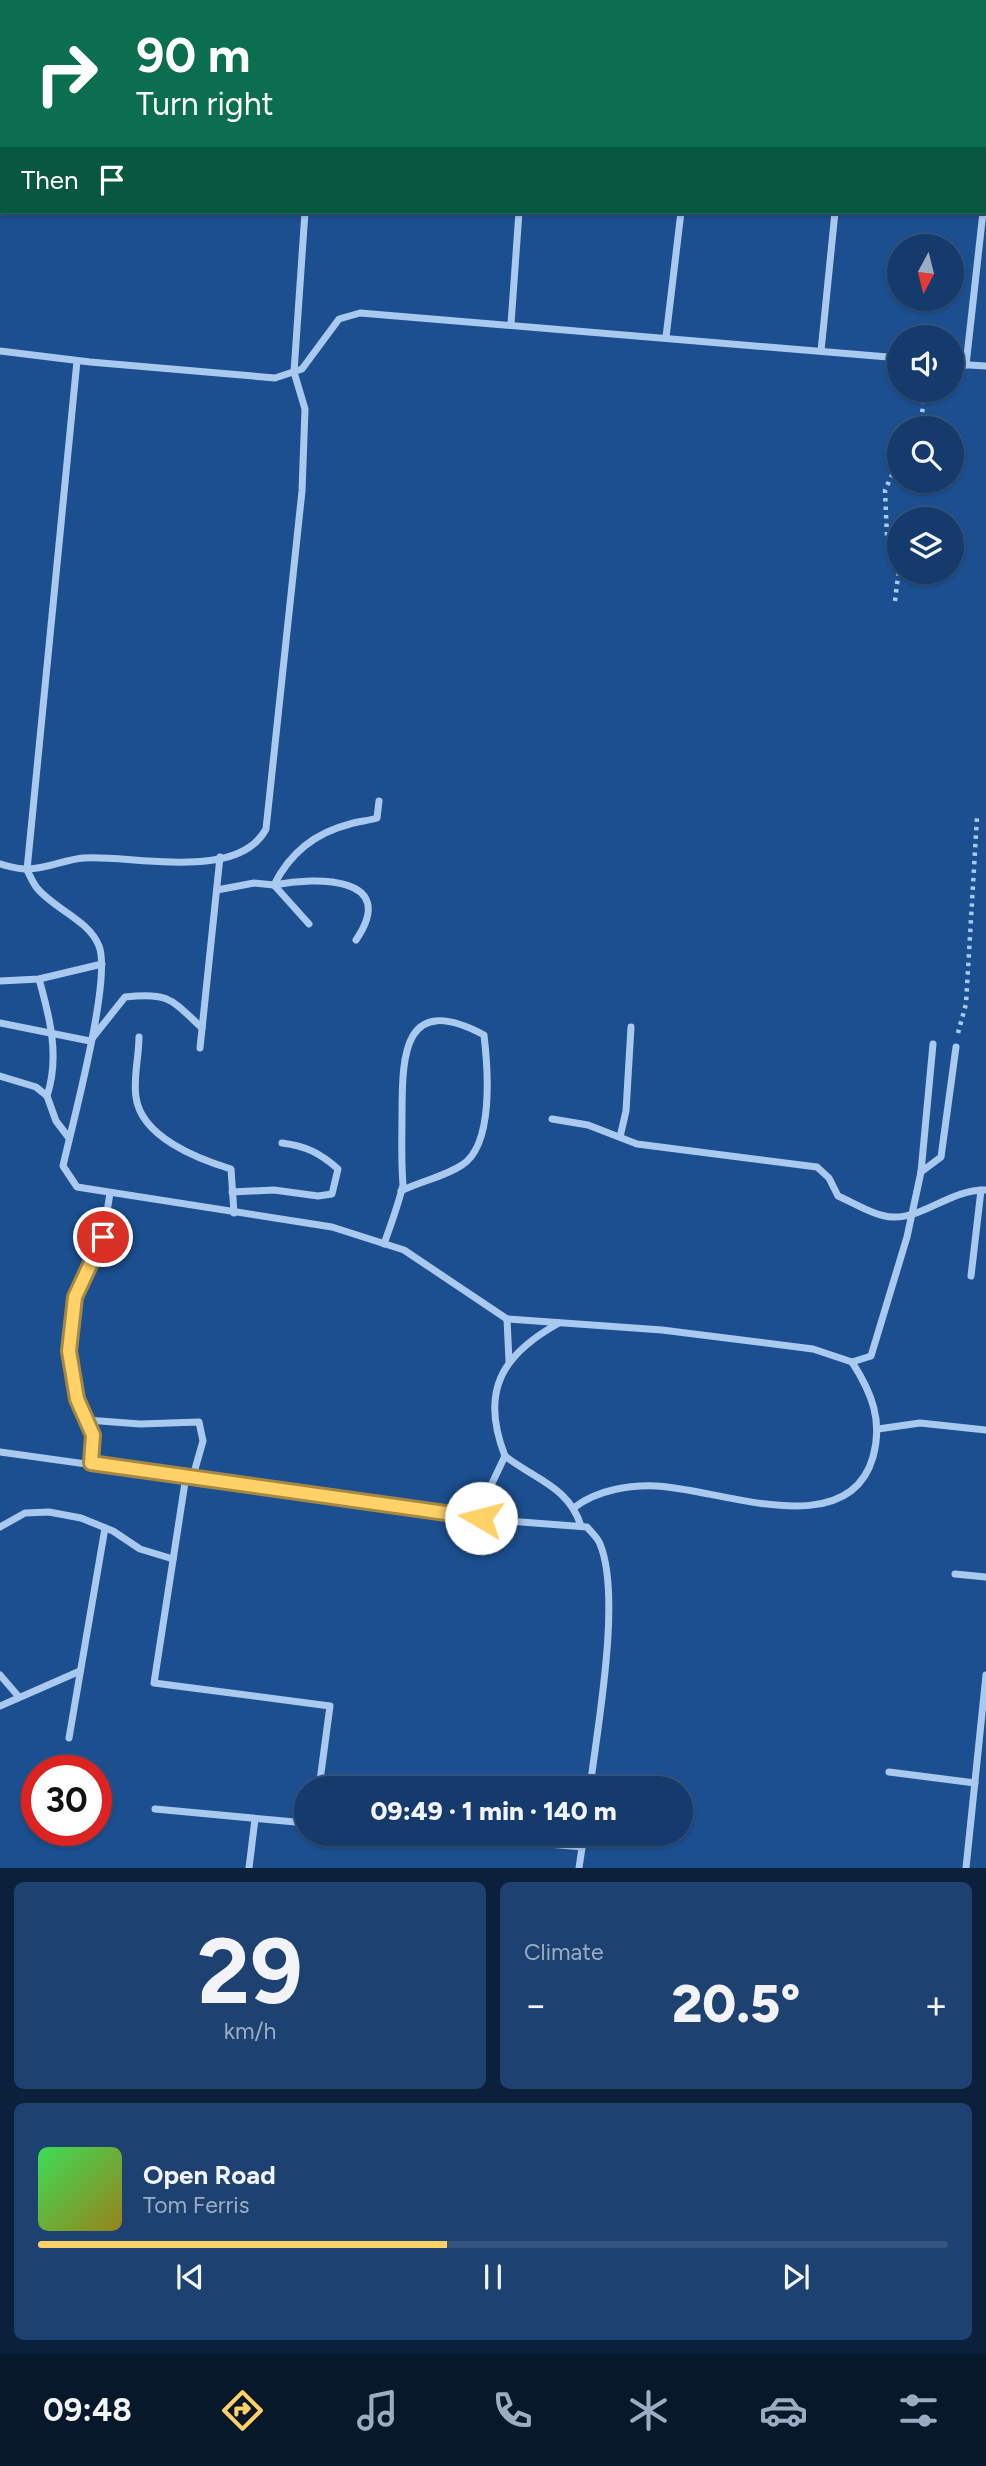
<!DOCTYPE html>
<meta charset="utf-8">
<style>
body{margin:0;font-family:Figtree,sans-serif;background:#1d4271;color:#f1f3f6;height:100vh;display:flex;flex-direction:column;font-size:26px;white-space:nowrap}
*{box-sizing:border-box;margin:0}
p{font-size:23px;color:#9dadc1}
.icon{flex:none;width:38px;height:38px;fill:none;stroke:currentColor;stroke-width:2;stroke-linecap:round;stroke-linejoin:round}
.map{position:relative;height:1868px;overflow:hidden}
.side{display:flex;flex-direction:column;gap:14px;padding:14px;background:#0b203b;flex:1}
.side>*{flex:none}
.hud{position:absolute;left:0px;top:0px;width:987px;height:214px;box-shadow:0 2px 5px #0004,0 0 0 2px #33557e;background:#0b6e4f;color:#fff;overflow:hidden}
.needle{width:46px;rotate:187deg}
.buttons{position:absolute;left:887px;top:234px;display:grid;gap:14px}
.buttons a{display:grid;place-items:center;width:77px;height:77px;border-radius:50%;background:#143b6b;box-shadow:0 2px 5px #0004,0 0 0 2px #33557e;font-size:35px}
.speed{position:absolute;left:21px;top:1755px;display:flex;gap:14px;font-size:35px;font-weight:700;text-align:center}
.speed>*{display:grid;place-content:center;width:91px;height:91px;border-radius:50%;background:#143b6b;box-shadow:0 2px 5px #0004,0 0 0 2px #33557e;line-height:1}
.speed .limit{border:10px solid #d22;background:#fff;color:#111}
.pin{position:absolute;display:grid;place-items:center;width:60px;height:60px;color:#fff;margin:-30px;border:4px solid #fff;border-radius:50%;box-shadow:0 2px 7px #0007}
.me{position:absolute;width:77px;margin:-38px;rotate:278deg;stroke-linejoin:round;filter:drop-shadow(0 0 5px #0008)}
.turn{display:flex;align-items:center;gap:24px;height:147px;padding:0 21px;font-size:32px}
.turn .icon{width:91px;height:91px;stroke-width:2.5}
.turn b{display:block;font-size:49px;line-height:60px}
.then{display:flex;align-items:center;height:66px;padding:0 21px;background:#0003;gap:14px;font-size:26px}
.big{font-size:52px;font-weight:800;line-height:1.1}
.side .card{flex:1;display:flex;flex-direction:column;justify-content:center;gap:10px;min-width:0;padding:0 24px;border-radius:10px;background:#1d4271}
.side .dial{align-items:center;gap:0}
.dial b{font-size:91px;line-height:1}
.song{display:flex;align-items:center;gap:21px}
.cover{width:84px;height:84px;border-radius:10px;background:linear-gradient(135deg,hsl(130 70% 55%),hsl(50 70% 35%))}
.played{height:7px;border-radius:4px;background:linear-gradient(90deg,#ffd166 45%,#33557e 45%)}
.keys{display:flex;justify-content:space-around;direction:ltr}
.heat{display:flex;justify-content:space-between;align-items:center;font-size:38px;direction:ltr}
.side .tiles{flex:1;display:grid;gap:14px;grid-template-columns:1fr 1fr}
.card:last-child{grid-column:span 2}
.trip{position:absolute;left:294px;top:1776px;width:399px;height:70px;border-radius:35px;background:#143b6b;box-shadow:0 2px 5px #0004,0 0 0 2px #33557e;font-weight:800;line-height:70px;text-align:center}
.menu{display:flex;height:112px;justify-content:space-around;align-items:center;background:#08182b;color:#9dadc1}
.menu .icon{width:49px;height:49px}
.menu .active{color:#ffd166}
.menu b{font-size:32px;color:#f1f3f6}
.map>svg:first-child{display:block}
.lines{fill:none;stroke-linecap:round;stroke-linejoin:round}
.path{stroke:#a9c9ee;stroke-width:4.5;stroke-dasharray:3.5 5;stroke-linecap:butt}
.minor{stroke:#a9c9ee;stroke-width:7}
.route-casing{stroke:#a68842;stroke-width:18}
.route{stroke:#ffd166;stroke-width:12}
</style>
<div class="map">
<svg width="986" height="1868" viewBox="0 0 986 1868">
<rect width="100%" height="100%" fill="#1b4f8f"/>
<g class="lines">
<!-- path -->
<g class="path">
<path d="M920,429L925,390"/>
<path d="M895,601L899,568L887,537L885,490L900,458"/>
<path d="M958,1033L966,1004L977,817"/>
</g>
<!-- minor -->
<g class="minor">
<path d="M325,2L326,0"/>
<path d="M707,2V0"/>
<path d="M0,69H2"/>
<path d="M985,187L986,180"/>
<path d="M511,324L519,212"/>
<path d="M666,337L681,212"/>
<path d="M0,351L90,362L275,378L302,369L339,319L360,313L900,358"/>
<path d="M821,351L835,212"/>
<path d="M77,361L27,870C30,876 33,883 37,888C54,909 89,920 99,946C112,979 72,1125 63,1166L77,1187L332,1227L404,1250L507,1319L662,1330L813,1349L852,1362L871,1356L907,1237L921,1172L933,1044"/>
<path d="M952,364L986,366"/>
<path d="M966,365L983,212"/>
<path d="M0,864C8,866 18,869 26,869C45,870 65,859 84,858C133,855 238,882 266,829L302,491L305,409L294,372L305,212"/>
<path d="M274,885C290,853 314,833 350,824C359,821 368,821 377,818L379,801"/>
<path d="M274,885C315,877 400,875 356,940"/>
<path d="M217,890L254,883L274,885L309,924"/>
<path d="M39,979C50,1018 60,1057 47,1096"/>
<path d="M0,981L39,979L102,964"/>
<path d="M0,1023L90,1041L125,997C169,992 171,999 202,1028"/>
<path d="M139,1037C139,1056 133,1079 136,1097C141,1137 198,1159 231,1169L234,1213"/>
<path d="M200,1048L220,857"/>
<path d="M0,1076L36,1087L47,1096L56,1121L69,1138"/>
<path d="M552,1119L588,1125L637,1144L817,1167L829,1178L838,1196C854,1203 876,1217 893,1217C925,1218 951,1189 986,1190"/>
<path d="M620,1137L626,1111L631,1027"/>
<path d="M921,1172L941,1157L956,1047"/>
<path d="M232,1192L274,1190L318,1196L332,1194L338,1169C320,1153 306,1146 282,1143"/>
<path d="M384,1244C391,1224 398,1206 403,1185C401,1161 402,1138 402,1115C402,1053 404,992 484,1035C488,1069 494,1145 462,1165C444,1177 421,1181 401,1191"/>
<path d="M971,1276L981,1190"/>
<path d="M507,1319L509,1361"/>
<path d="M87,1420L140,1424L199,1422L203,1441L193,1476"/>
<path d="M878,1429L920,1423L986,1430"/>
<path d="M0,1452L481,1519L587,1527C591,1532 598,1538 600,1544C622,1597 597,1729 590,1788"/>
<path d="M505,1456C536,1480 569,1487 581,1526"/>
<path d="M91,1463L93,1435L77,1399L69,1351L75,1297L103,1237L110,1193"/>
<path d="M186,1476L154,1683L330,1706L319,1788"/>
<path d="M575,1507C597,1490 629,1485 656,1486C717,1488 848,1545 873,1457C883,1421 872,1393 852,1362"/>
<path d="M481,1519L485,1498L505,1456C480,1392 501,1355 559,1323"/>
<path d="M0,1527L25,1513L49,1512L81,1518L113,1531L140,1549L173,1559"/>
<path d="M955,1574L986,1577"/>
<path d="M0,1675L19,1697"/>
<path d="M0,1706L80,1671"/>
<path d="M69,1738L105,1528"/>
<path d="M889,1772L975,1783"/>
<path d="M155,1809L306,1823"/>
<path d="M432,1834L582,1847"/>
<path d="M249,1868L255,1819"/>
<path d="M579,1868L584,1834"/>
<path d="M966,1868L986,1675"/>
</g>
</g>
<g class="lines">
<!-- route casing -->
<g class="route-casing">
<path id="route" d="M103,1237L75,1297L69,1351L77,1399L93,1435L91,1463L481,1518"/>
</g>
<!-- route -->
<use href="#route" class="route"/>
</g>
</svg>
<div class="buttons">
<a><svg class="needle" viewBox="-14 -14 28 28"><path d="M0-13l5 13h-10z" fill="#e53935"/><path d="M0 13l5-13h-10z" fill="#9dadc1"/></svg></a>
<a><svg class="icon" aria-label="sound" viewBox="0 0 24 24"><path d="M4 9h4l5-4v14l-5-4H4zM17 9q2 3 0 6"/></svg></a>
<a><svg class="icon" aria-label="search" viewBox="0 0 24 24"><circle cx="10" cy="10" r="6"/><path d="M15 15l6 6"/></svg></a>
<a><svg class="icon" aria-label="layers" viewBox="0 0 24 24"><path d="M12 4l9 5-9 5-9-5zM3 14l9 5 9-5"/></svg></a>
</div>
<div class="speed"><div class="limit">30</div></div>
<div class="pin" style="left:103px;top:1237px;background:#d93025"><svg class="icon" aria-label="arrive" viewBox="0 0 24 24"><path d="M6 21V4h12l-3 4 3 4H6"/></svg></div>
<svg class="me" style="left:481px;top:1518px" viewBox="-20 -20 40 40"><circle r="19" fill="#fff"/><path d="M0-13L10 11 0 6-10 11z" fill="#ffd166"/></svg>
<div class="trip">09:49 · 1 min · 140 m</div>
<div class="hud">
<div class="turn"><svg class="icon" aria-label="right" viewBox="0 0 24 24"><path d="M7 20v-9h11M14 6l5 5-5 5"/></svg><div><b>90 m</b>Turn right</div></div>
<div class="then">Then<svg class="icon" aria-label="arrive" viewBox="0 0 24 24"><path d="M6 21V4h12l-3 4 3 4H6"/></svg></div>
</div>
</div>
<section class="side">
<div class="tiles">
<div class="card dial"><b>29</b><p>km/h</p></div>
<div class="card"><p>Climate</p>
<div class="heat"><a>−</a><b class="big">20.5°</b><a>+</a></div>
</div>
<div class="card">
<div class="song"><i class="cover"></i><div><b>Open Road</b><p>Tom Ferris</p></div></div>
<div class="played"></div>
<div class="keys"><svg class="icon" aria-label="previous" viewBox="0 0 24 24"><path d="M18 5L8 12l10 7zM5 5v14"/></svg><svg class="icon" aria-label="pause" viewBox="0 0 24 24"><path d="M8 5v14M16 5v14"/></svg><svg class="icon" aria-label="next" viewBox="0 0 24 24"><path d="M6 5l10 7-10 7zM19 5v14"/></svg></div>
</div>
</div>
</section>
<nav class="menu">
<b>09:48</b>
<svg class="icon active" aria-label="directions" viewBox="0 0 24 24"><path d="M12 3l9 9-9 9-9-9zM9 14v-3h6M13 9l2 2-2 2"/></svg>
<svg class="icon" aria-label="music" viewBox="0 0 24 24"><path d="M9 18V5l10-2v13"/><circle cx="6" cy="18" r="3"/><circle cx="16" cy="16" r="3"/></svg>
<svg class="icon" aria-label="phone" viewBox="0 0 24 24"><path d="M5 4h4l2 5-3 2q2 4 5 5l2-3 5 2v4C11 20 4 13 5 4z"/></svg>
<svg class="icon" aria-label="climate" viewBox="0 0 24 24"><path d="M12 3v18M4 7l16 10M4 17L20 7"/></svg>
<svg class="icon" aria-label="car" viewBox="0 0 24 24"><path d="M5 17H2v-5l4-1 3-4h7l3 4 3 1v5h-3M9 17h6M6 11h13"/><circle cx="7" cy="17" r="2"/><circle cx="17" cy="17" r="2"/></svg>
<svg class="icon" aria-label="filters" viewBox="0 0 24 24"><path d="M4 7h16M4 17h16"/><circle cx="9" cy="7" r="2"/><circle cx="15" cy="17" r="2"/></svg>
</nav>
